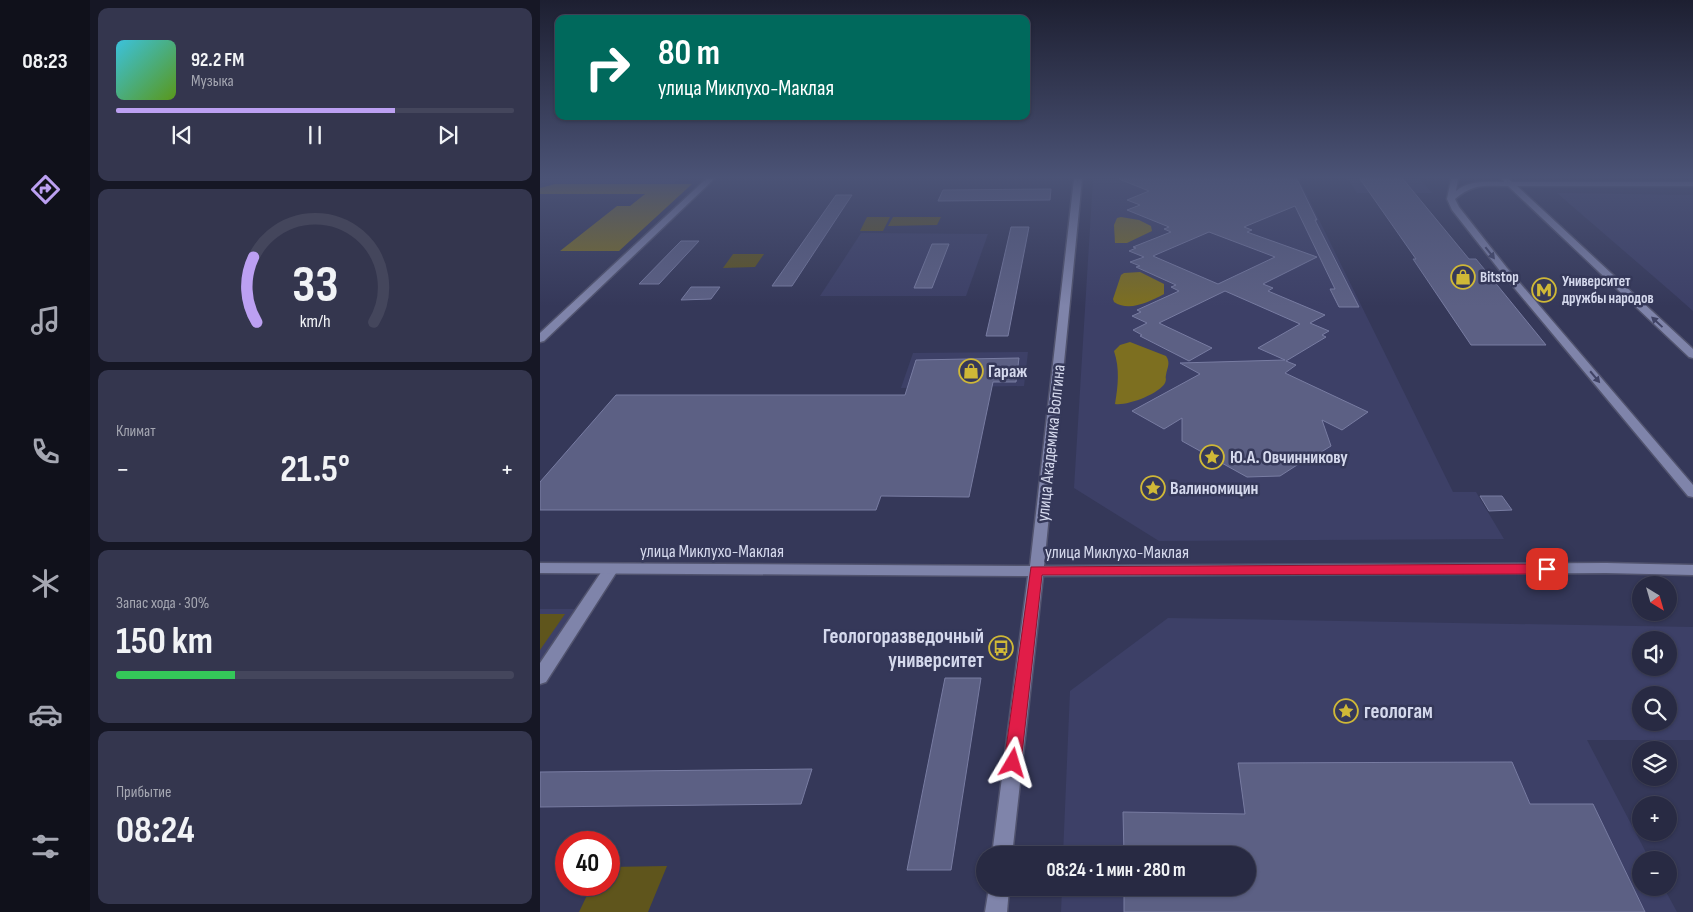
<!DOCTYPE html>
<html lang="ru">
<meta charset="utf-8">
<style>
body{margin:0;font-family:"Sofia Sans Condensed",sans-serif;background:#34364e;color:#f1f3f6;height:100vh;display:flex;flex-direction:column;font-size:19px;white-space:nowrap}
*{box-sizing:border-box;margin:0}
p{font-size:16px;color:#a5a7b2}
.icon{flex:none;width:28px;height:28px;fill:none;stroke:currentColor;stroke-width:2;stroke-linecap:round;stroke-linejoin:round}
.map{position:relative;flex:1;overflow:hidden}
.panel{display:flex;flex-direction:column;gap:8px;padding:8px;background:#161725;width:450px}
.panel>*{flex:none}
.guide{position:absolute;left:15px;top:15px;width:475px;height:105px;border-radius:10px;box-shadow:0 1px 4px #0004,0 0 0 1px #44465c;background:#00695c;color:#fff;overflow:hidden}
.needle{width:32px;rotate:143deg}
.fabs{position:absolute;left:1092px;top:576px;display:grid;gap:10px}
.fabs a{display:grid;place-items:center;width:45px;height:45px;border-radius:50%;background:#282a43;box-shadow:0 1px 4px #0004,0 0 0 1px #44465c;font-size:25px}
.speed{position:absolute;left:15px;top:831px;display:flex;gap:10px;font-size:25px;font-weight:700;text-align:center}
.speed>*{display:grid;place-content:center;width:65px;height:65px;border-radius:50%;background:#282a43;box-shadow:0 1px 4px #0004,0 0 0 1px #44465c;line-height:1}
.speed .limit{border:8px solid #d22;background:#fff;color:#111}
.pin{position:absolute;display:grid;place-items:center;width:42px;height:42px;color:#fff;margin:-21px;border-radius:10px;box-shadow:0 2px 8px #0006}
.me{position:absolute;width:55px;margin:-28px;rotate:7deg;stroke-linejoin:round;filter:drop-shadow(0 0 4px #0008)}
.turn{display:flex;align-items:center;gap:18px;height:105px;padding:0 20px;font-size:22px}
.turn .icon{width:65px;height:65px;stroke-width:2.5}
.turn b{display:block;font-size:35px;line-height:42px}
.big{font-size:38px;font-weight:700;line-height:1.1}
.panel .tile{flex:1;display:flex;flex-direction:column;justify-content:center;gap:8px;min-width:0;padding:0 18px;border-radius:10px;background:#34364e}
.panel .dial{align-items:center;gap:0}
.dial svg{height:130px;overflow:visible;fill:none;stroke:#44465c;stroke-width:7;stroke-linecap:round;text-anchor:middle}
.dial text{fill:#f1f3f6;stroke:none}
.song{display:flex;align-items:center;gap:15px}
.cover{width:60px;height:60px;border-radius:8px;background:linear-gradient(135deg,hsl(190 70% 55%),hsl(90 70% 35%))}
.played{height:5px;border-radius:2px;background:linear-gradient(90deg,#bca0f2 70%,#44465c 70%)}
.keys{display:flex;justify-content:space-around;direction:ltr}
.heat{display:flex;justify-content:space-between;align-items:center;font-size:28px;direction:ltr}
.charge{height:8px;border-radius:4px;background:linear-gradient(90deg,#34c759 30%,#44465c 0)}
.trip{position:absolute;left:436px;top:846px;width:280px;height:50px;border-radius:25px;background:#282a43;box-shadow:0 1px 4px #0004,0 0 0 1px #44465c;font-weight:700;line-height:50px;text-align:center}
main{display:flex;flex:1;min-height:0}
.tabs{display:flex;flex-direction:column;width:90px;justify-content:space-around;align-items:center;background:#10111b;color:#a5a7b2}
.tabs .icon{width:35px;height:35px}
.tabs .active{color:#bca0f2}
.tabs b{font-size:22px;color:#f1f3f6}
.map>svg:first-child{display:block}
.built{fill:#3d4067;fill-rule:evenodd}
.green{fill:#5f551c}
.forest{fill:#7d6f20}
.building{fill:#5c6084;stroke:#787ca2;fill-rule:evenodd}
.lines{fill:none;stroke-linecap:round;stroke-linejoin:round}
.street-casing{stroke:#51536e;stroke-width:3}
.secondary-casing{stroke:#51536e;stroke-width:3}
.street{fill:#7f84aa;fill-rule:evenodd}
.secondary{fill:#7f84aa;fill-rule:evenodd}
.oneway{fill:#404365}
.route{fill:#e11d48;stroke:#92132f}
.labels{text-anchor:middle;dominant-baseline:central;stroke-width:5;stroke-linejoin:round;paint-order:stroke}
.far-poi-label{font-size:15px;font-weight:bold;fill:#d5d9ed;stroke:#353859;text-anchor:start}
.poi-label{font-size:18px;font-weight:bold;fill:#d5d9ed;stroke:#353859;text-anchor:start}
.street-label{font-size:18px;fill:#d5d9ed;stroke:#353859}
.near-poi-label{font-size:21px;font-weight:bold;fill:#d5d9ed;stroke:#353859;text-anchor:end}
</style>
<main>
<nav class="tabs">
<b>08:23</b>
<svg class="icon active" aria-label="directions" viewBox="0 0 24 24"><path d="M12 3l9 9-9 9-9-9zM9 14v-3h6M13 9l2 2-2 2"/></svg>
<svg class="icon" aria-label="music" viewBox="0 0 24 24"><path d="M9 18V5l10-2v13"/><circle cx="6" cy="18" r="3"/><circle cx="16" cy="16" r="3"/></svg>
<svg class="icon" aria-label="phone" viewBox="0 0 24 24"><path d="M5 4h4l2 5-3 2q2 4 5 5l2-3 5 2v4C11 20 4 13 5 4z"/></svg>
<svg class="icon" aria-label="climate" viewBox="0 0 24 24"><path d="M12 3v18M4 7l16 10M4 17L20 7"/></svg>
<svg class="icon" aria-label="car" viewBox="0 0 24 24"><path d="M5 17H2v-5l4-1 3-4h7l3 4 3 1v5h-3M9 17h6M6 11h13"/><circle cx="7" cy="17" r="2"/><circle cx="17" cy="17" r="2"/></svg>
<svg class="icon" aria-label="filters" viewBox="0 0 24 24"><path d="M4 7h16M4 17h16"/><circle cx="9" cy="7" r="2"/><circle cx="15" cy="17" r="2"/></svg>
</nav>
<section class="panel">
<div class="tile">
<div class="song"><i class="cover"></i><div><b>92.2 FM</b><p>Музыка</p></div></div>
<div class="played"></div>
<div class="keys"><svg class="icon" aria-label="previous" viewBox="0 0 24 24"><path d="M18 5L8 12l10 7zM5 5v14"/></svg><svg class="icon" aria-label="pause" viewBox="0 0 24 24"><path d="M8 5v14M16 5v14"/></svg><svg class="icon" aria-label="next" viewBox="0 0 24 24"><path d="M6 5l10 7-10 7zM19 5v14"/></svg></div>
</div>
<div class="tile dial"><svg viewBox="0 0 100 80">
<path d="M14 69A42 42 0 1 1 86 69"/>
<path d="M14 69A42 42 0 0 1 12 29" stroke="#bca0f2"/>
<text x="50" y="56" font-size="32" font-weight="700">33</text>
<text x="50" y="72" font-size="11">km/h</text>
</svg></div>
<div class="tile"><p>Климат</p>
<div class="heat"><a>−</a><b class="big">21.5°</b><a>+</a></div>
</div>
<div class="tile"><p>Запас хода · 30%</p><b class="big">150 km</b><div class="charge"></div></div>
<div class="tile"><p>Прибытие</p><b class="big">08:24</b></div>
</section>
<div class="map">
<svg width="1153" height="912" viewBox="0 0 1153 912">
<rect width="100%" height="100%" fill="#353859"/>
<!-- built -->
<g class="built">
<path d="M0,179H138L133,184H15L0,188Z"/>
<path d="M553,179H759L913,492H936L964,539L619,541L534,488Z"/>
<path d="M808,179H880L892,193H817Z"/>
<path d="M1017,193L1153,195V311L1135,295Z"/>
<path d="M321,233L448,234L426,296H280Z"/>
<path d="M488,352L484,386L361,388L373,353Z"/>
<path d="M0,609H36L0,663Z"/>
<path d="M628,618L1153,627V740H1047L1110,860H1101V888H1124L1137,912H521L522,888H708V855H523L530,691ZM1101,640H1129V668H1101ZM1101,695H1129V722H1101Z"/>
</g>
<!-- green -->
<g class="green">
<path d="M327,217H350L343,231H320Z"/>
<path d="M353,217H401L397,225L348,226Z"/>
<path d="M193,254H224L215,267L183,268Z"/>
<path d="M0,614H25L0,650Z"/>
<path d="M127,866L108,912H39L52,885H69V867Z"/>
</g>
<!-- forest -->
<g class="forest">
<path d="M15,184H152L79,251H20L77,206H90L105,194H0V188Z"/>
<path d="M581,217L599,220L611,226L612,231L587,243H575L574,225L577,218Z"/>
<path d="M600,272L624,284V294C609,302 589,312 574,302L573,299L581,275L584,273Z"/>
<path d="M590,342L626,356C631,363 627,368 626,375C625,379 627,378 625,383C619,394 587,406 575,404C578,386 580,369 574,351L580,345Z"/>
</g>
<!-- building -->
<g class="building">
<path d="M579,179H757L777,220H775L819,307H799L790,289H795L755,206L704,227L712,230L707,232L777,257L723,284L733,288L728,291L785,315L770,323L789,331L782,335L786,337L746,361L756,365L745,373L828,412L802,430L782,420L791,446L773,457L771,456L740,476L707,477L642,441V418L624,429L592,411L660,374L640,363L745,360L718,348L760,324L685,291L619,323L672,348L649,361L600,336L602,335L593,330L607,323L592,316L601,312L597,310L639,291L631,287L636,285L596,267L600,266L590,262L604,257L589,251L596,248L593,247L631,232L624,229L629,227L587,210L600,205L587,200L609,191ZM669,232L735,257L678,284L613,256Z"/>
<path d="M820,179H863L929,259H936L1006,345H931L873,259H876Z"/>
<path d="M511,189L510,200L398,201L403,190Z"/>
<path d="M296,195H312L252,286H232Z"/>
<path d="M471,227H489L468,336H446Z"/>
<path d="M141,241H159L119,284H99Z"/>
<path d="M392,244H409L392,288H374Z"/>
<path d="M151,287H180L171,299L141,300Z"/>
<path d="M479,358L476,382H453L429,497L341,496L336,510H0V482L76,395H365L376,360Z"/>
<path d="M940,496H962L972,510L949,511Z"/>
<path d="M405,678H441L411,870H367Z"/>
<path d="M972,762L990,804H1053L1105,912H584V888H708V855H584L583,812L705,814L698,763Z"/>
<path d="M272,769L261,804L0,807V772Z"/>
</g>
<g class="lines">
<!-- street casing -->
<g class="street-casing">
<g id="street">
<path d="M166,179H174L4,341L0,342V333Z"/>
<path d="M911,179H918L916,191C929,180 948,182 964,182L962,179H969L972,182H1153V186H977L1153,349V358L1149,357L968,186C945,186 934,183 915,199L919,207L967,268L1153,485V497L1148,496L961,272L912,210L907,199Z"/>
<path d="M71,564L76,565L78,569L76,573L6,682L0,684V663L66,565Z"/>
</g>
</g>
<!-- secondary casing -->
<g class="secondary-casing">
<g id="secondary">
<path d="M534,179H542L504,566L1066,563L1153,565V575L1066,573L503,576L472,855H452L488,576L0,573V563L490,566Z"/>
<path d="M449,888H469L467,912H445Z"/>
</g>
</g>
<!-- street -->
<use href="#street" class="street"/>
<!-- secondary -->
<use href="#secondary" class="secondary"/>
</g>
<!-- one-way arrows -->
<defs><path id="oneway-solid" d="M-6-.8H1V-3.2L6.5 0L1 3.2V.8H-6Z" transform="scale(1.25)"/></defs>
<g class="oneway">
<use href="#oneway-solid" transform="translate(950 253) rotate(52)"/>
<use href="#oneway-solid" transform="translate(1117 322) rotate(-137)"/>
<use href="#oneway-solid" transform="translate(1055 377) rotate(50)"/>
</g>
<!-- sky -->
<linearGradient id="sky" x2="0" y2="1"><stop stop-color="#1d1f31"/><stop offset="0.58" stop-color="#4b5376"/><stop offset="1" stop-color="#4b5376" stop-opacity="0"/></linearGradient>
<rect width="1153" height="306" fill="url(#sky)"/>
<!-- route -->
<path class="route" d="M1007,564L1011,566L1013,569L1011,572L1007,574L502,575L481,763L479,769L473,771L467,769L464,763L491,567Z"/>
<!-- icons -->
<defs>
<g id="shop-ring" transform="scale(1.25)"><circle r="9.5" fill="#353859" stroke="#cfb837" stroke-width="1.5"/><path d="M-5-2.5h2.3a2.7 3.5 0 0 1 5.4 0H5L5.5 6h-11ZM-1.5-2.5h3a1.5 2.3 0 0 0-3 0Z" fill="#cfb837"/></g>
<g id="metro-ring" transform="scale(1.25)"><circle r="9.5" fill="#353859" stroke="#cfb837" stroke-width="1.5"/><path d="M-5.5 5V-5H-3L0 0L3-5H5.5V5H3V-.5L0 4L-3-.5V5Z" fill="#cfb837"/></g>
<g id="sight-ring" transform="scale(1.25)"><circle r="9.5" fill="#353859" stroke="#cfb837" stroke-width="1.5"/><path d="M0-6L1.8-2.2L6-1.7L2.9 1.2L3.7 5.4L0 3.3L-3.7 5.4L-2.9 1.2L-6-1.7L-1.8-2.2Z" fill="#cfb837"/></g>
<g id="bus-ring" transform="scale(1.25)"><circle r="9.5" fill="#353859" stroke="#cfb837" stroke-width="1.5"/><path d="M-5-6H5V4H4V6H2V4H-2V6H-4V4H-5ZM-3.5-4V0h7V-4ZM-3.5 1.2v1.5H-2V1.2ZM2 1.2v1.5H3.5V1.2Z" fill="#cfb837"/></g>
</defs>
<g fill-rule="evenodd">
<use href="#shop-ring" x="923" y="277"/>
<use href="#metro-ring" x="1004" y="290"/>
<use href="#shop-ring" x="431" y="371"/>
<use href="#sight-ring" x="672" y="457"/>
<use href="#sight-ring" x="613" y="488"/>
<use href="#bus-ring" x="461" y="648"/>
<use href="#sight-ring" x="806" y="711"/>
</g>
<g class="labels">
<!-- far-poi labels -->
<g class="far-poi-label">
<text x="940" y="277">Bitstop</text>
<text x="1022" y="281">Университет<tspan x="1022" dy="17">дружбы народов</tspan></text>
</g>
<!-- poi labels -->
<g class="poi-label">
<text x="448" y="371">Гараж</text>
<text x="690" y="457">Ю.А. Овчинникову</text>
<text x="630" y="488">Валиномицин</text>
</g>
<!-- street labels -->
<g class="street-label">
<text transform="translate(511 443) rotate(-84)">улица Академика Волгина</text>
<text x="172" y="551">улица Миклухо-Маклая</text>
<text x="577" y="552">улица Миклухо-Маклая</text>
</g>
<!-- near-poi labels -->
<g class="near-poi-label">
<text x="444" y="636">Геологоразведочный<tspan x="444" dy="24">университет</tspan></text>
<text x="824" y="711" text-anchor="start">геологам</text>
</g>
</g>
</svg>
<div class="fabs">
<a><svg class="needle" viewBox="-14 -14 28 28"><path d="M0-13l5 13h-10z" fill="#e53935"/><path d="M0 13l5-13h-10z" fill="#a5a7b2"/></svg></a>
<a><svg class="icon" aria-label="sound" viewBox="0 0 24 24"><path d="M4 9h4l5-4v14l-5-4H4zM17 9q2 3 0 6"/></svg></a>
<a><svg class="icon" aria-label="search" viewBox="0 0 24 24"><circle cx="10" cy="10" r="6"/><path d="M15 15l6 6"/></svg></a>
<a><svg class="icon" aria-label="layers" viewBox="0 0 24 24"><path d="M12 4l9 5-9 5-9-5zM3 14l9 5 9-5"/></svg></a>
<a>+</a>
<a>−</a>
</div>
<div class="speed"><div class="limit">40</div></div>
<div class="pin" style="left:1007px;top:569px;background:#d93025"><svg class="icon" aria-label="arrive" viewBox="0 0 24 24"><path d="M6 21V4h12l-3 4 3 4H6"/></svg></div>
<svg class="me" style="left:473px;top:763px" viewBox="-20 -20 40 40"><path d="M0-17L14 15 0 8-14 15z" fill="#e11d48" stroke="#fff" stroke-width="4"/></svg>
<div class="trip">08:24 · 1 мин · 280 m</div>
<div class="guide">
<div class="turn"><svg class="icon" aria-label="right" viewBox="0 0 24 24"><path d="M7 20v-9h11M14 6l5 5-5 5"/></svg><div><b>80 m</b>улица Миклухо-Маклая</div></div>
</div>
</div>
</main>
